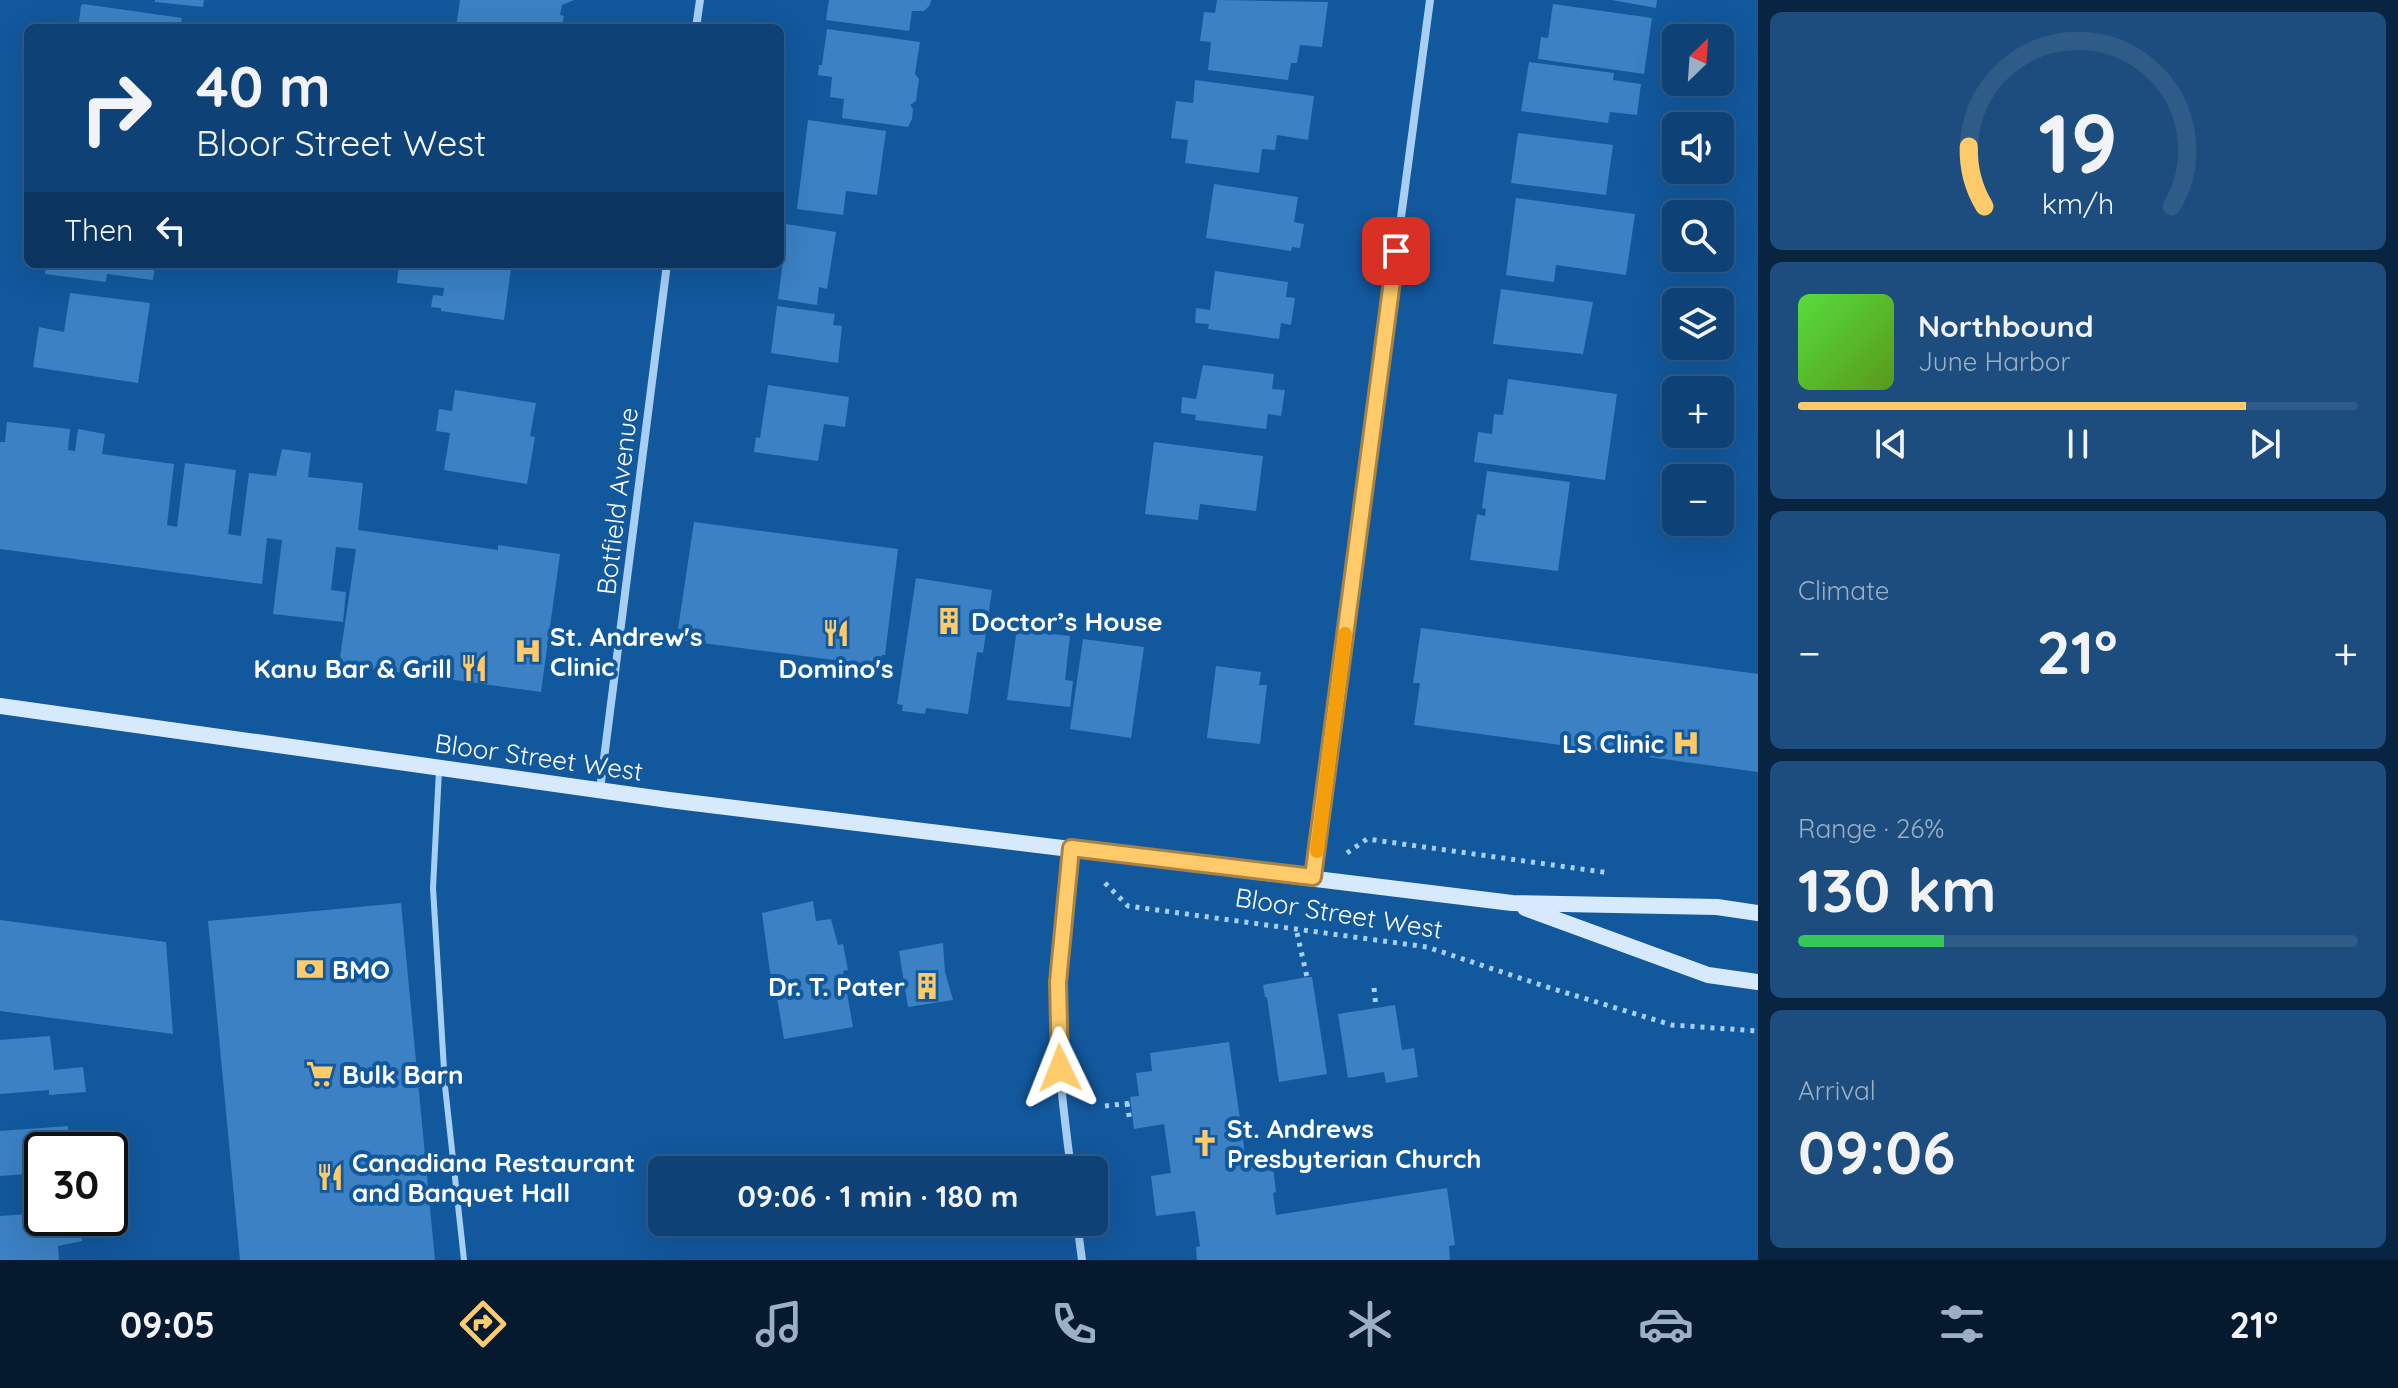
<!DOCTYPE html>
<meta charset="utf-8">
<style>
body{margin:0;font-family:Quicksand,sans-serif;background:#1c4d7e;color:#f1f3f6;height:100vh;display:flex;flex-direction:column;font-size:30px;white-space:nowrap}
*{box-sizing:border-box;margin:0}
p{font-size:26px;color:#9bb0c5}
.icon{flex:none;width:44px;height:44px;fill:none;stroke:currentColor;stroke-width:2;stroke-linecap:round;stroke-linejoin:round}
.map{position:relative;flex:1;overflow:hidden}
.details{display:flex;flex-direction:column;gap:12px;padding:12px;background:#082441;width:640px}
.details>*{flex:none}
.guide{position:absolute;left:24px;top:24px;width:760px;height:244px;border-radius:12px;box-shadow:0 8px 32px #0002,0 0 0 2px #2e5b88;background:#0e4276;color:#f1f3f6;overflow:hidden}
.needle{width:52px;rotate:25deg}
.tools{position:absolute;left:1662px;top:24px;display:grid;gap:16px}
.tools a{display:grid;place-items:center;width:72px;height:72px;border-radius:12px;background:#0e4276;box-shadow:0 8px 32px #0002,0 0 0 2px #2e5b88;font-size:40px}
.speed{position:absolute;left:24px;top:1132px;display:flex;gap:16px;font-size:40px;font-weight:700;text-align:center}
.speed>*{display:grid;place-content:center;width:104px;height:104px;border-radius:50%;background:#0e4276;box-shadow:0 8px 32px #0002,0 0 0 2px #2e5b88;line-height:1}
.speed .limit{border:4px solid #111;border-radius:12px;background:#fff;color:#111}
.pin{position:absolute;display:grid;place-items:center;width:68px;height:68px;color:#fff;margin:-34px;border-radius:16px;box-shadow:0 4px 12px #0006}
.me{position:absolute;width:88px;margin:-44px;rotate:358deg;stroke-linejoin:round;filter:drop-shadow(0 0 6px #0008)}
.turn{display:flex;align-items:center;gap:28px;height:168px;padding:0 40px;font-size:36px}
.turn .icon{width:104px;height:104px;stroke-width:2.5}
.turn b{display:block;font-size:56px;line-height:68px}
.then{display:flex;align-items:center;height:76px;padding:0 40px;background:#0003;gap:16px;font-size:30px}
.big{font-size:60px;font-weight:700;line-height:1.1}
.details .widget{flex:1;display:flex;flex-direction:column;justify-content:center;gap:12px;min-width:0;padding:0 28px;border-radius:12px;background:#1c4d7e}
.details .dial{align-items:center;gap:0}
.dial svg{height:208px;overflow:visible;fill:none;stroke:#2e5b88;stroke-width:7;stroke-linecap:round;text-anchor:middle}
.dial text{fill:#f1f3f6;stroke:none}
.song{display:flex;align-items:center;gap:24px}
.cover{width:96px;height:96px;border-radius:12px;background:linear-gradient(135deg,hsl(110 70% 55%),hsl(90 70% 35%))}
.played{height:8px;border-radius:4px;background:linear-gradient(90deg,#ffca6a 80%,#2e5b88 80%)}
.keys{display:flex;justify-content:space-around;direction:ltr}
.heat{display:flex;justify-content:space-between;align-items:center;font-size:44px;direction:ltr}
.charge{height:12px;border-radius:6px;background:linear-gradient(90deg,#34c759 26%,#2e5b88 0)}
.trip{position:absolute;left:648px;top:1156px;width:460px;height:80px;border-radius:12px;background:#0e4276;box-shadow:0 8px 32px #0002,0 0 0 2px #2e5b88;font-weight:700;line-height:80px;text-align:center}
.dock{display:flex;height:128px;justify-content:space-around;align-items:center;background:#061a2f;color:#9bb0c5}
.dock .icon{width:56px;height:56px}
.dock .current{color:#ffca6a}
.dock b{font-size:36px;color:#f1f3f6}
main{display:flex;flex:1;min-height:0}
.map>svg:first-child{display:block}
.building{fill:#3b81c4}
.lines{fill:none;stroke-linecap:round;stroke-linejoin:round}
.path{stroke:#a7cff4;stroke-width:5;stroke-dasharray:4 6;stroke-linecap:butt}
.lane{stroke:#a7cff4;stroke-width:6}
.street{stroke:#a7cff4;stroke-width:8}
.secondary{stroke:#d7eafd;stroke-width:16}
.route-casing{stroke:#a68345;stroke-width:20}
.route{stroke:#ffca6a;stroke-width:14}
.slow{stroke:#f59e0b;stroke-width:14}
.labels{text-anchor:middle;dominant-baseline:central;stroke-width:8;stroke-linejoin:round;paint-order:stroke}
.street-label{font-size:26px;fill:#fff;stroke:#12589d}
.poi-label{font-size:26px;font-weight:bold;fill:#fff;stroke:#12589d;text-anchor:start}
</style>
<main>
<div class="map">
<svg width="1758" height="1260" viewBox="0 0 1758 1260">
<rect width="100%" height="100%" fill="#12589d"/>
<!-- building -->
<g class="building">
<path d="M155,0H204L203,7L155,2Z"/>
<path d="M460,0H574L562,5L560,15L564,16L561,28H456Z"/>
<path d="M829,0H931L930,5L924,11H912L909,31L826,20Z"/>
<path d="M1217,0L1328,2L1322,47L1300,45L1297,63H1291L1288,80L1208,70L1211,42L1200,41L1204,12L1215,13Z"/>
<path d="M1612,0H1657L1656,8Z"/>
<path d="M83,4L182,18L180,28H78L81,6Z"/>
<path d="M1553,4L1652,18L1644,74L1538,59L1541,37L1548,38Z"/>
<path d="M827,29L920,42L915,74L919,79L916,101L910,105L913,109L912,119L908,127L842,118L844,99L830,97L832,77L818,75L819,65H822Z"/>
<path d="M1529,62L1614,73L1613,80L1641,84L1637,115L1610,112L1608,123L1521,111Z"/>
<path d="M1195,80L1314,96L1308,140L1277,135L1275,150L1262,149L1259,173L1185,163L1188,140L1171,138L1176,101L1193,103Z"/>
<path d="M808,120L886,131L877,195L846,191L843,215L797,209Z"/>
<path d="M1518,133L1613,145L1606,195L1511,183Z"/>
<path d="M1214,184L1298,197L1294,222L1304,224L1300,248L1292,247L1291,251L1206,238Z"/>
<path d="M1516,198L1635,214L1626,275L1556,265L1554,282L1506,275Z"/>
<path d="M786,224L836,232L827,289L819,287L817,305L778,299L785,246L780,245V229H785Z"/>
<path d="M46,264H155L153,280L107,274L106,282L45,274Z"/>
<path d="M399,264H451L495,270V266L511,268L504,320L441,311V308L431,307L433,295L443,296L444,288L397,283Z"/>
<path d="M1215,271L1288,282L1286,297L1295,298L1291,325L1281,323L1279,339L1208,329L1209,324L1195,323L1196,308L1210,310Z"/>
<path d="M1501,289L1593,302L1583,354L1493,344Z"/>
<path d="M70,293L150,303L138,383L33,367L39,327L64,332Z"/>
<path d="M777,306L835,314L833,325L842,326L838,363L771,353Z"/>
<path d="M1203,365L1274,374L1272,389L1285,390L1281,416L1268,414L1266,429L1195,420L1196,415L1181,413L1182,397L1196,399Z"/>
<path d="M1508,379L1617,394L1605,480L1474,462L1478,432L1492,434L1494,414L1503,415Z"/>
<path d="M768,385L849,397L845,427L824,424L818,461L754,452L756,437L760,438Z"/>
<path d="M455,390L536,403L530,436L535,437L527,484L444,470L450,433L436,431L439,409L452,411Z"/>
<path d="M7,422L70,429L68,450L75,451L78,429L105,434L102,454L174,464L167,525L177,527L185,463L236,470L228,534L241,536L249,473L276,476L282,449L311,453L308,477L363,483L358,530L498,550V545L560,554L541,692L339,664L356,549L336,547L331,590L346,592L343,622L273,614L282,540L267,538L262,584L0,549V442H5Z"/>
<path d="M1154,442L1263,456L1256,511L1200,504L1198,520L1145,514Z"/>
<path d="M1487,471L1570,482L1558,571L1470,560L1477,514L1485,516L1486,509L1482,508Z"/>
<path d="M694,522L898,549L885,655H882L881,666L679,640L680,629H678Z"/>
<path d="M916,578L992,590L983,653L977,652L968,714L926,708L925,714L902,711L903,705L897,704Z"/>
<path d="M1019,614L1044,617L1042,633L1070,636L1065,680L1073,681L1070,707L1007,700Z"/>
<path d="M1421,628L1758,674V772L1414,725L1420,683H1413Z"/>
<path d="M1083,639L1144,647L1131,738L1070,729Z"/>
<path d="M1216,666L1261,672L1259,685H1267L1260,744L1207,738Z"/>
<path d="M813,901L816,921L831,919L838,945L843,944L848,970L843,971L853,1027L784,1039L775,986L772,987L762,913Z"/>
<path d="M401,903L435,1260H240L208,921Z"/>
<path d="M0,920L166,942L173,1034L0,1011Z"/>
<path d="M943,943L945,972L953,1000L908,1007L899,951Z"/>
<path d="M1307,977H1312L1327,1074L1279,1082L1267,997H1265L1263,985Z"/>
<path d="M1395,1005L1402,1050L1414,1048L1418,1077L1386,1083L1384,1072L1348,1078L1338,1014Z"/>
<path d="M50,1036L54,1070L83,1067L86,1092L49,1095V1090L0,1094V1040Z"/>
<path d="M1229,1042L1246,1161L1272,1158L1276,1192L1273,1193L1276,1215L1447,1188L1455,1245L1449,1246L1450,1260H1197L1196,1247L1200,1246L1195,1211L1156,1216L1151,1176L1171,1173L1164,1124L1134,1129L1130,1097L1139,1096L1136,1073L1152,1071L1150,1053Z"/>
<path d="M68,1126L70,1150H42V1173L0,1176V1131Z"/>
<path d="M42,1213V1218H56V1221L64,1220L65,1223L80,1222L82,1241L58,1246L59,1260H0V1216Z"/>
</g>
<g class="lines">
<!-- path -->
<g class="path">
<path d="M1347,853L1367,839L1610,873"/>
<path d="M1105,883L1128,906L1427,947L1547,987L1672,1025L1758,1031"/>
<path d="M1297,933L1307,977"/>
<path d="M1374,988L1376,1007"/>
<path d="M1127,1103L1130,1122"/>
<path d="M1105,1106L1131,1103"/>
</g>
<!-- lane -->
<path class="lane" d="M439,770L433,888L445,1086L464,1260"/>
<!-- street -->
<g class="street">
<path d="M696,28L700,0"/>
<path d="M600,790L667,264"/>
<path d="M1313,877L1430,0"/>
<path d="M1071,1170C1065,1121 1058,1071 1058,1022C1057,964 1065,906 1071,848"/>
<path d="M1077,1222L1082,1260"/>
</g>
<!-- secondary -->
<g class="secondary">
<path d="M0,706L669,800L1512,903L1717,907L1758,913"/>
<path d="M1525,908L1708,975L1758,982"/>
</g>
</g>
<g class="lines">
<!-- route casing -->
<g class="route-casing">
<path id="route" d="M1060,1068L1058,982L1071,848L1313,877L1396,251"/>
</g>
<!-- route -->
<use href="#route" class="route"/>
<!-- slow -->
<path class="slow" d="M1317,851L1345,634"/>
</g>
<!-- icons -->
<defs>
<g id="building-bare" transform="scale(2.16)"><path d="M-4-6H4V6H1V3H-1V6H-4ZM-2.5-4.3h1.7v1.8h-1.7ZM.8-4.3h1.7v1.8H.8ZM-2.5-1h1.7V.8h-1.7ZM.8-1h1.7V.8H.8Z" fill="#ffca6a" stroke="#12589d" stroke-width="2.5" paint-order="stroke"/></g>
<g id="restaurant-bare" transform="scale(2.16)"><path d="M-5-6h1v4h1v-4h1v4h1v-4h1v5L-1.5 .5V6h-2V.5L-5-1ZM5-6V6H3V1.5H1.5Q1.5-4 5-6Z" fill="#ffca6a" stroke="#12589d" stroke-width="2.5" paint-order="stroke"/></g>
<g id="hospital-bare" transform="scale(2.16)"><path d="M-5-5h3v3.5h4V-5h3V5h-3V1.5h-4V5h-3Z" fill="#ffca6a" stroke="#12589d" stroke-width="2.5" paint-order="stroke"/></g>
<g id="bank-bare" transform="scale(2.16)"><path d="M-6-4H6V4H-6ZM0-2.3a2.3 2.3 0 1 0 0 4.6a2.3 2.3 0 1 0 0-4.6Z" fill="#ffca6a" stroke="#12589d" stroke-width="2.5" paint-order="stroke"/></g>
<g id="supermarket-bare" transform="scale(2.16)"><path d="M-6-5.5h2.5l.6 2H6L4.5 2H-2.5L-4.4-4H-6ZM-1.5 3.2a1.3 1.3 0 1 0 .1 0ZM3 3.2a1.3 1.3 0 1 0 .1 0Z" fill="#ffca6a" stroke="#12589d" stroke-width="2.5" paint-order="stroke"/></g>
<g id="church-bare" transform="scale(2.16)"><path d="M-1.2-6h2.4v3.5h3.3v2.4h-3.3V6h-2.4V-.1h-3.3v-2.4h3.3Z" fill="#ffca6a" stroke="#12589d" stroke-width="2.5" paint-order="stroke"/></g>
</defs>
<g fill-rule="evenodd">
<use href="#building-bare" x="949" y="621"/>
<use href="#restaurant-bare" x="836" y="633"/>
<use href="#hospital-bare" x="528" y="651"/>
<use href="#restaurant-bare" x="474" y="668"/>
<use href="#hospital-bare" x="1686" y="743"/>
<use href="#bank-bare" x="310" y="969"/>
<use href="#building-bare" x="927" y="986"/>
<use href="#supermarket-bare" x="320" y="1074"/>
<use href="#church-bare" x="1205" y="1143"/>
<use href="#restaurant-bare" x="330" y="1177"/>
</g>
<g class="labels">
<!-- street labels -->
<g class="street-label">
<text transform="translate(617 501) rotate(-83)">Botfield Avenue</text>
<text transform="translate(539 757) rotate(8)">Bloor Street West</text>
<text transform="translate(1339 913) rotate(9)">Bloor Street West</text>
</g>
<!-- poi labels -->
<g class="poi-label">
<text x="971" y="621">Doctor’s House</text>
<text x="550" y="636">St. Andrew's<tspan x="550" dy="30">Clinic</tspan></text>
<text x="452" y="668" text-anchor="end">Kanu Bar &amp; Grill</text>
<text x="836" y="668" text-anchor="middle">Domino's</text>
<text x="1664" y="743" text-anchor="end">LS Clinic</text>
<text x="332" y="969">BMO</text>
<text x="905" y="986" text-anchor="end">Dr. T. Pater</text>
<text x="342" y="1074">Bulk Barn</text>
<text x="1227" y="1128">St. Andrews<tspan x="1227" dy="30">Presbyterian Church</tspan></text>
<text x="352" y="1162">Canadiana Restaurant<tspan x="352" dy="30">and Banquet Hall</tspan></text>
</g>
</g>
</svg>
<div class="tools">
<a><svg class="needle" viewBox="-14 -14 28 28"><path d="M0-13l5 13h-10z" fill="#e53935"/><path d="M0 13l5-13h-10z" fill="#9bb0c5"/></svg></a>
<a><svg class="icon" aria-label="sound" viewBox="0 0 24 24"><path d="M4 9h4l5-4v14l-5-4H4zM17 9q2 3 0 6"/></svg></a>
<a><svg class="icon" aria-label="search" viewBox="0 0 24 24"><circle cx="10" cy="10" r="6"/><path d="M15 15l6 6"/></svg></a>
<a><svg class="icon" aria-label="layers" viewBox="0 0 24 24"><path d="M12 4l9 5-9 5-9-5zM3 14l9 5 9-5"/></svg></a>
<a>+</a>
<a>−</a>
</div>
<div class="speed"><div class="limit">30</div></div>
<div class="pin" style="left:1396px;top:251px;background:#d93025"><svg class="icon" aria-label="arrive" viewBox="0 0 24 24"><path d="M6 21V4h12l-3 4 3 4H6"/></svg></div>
<svg class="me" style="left:1060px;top:1068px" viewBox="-20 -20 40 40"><path d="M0-17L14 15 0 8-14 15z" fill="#ffca6a" stroke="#fff" stroke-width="4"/></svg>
<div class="trip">09:06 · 1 min · 180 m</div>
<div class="guide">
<div class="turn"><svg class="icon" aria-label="right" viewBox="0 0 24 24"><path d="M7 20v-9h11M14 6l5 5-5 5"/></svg><div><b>40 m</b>Bloor Street West</div></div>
<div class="then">Then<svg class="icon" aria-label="left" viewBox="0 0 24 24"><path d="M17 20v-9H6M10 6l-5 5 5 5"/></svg></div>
</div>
</div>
<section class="details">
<div class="widget dial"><svg viewBox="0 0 100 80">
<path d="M14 69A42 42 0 1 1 86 69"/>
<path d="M14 69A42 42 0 0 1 8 46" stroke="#ffca6a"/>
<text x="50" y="56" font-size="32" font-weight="700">19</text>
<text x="50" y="72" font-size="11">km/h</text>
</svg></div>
<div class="widget">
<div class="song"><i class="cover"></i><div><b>Northbound</b><p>June Harbor</p></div></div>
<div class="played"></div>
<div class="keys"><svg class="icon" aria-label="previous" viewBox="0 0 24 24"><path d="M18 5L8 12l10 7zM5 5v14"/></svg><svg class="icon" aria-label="pause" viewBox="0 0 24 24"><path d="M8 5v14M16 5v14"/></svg><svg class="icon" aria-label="next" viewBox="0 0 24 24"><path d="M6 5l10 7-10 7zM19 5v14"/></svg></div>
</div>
<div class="widget"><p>Climate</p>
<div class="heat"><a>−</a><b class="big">21°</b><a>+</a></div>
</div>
<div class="widget"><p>Range · 26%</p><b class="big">130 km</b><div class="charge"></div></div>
<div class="widget"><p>Arrival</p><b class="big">09:06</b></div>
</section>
</main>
<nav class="dock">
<b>09:05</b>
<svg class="icon current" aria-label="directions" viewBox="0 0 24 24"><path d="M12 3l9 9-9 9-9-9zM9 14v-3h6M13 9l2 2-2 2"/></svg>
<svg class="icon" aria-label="music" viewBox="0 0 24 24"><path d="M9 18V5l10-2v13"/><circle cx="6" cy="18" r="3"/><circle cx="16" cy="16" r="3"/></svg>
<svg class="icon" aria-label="phone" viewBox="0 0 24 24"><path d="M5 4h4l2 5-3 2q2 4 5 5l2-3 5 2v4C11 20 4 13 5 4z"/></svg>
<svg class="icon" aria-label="climate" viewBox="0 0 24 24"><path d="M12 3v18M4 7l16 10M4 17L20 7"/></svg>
<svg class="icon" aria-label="car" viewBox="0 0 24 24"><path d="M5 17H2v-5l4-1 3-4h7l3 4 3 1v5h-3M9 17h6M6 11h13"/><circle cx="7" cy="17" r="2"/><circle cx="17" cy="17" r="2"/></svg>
<svg class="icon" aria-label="filters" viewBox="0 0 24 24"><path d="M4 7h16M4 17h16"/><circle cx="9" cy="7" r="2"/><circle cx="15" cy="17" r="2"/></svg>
<b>21°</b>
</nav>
